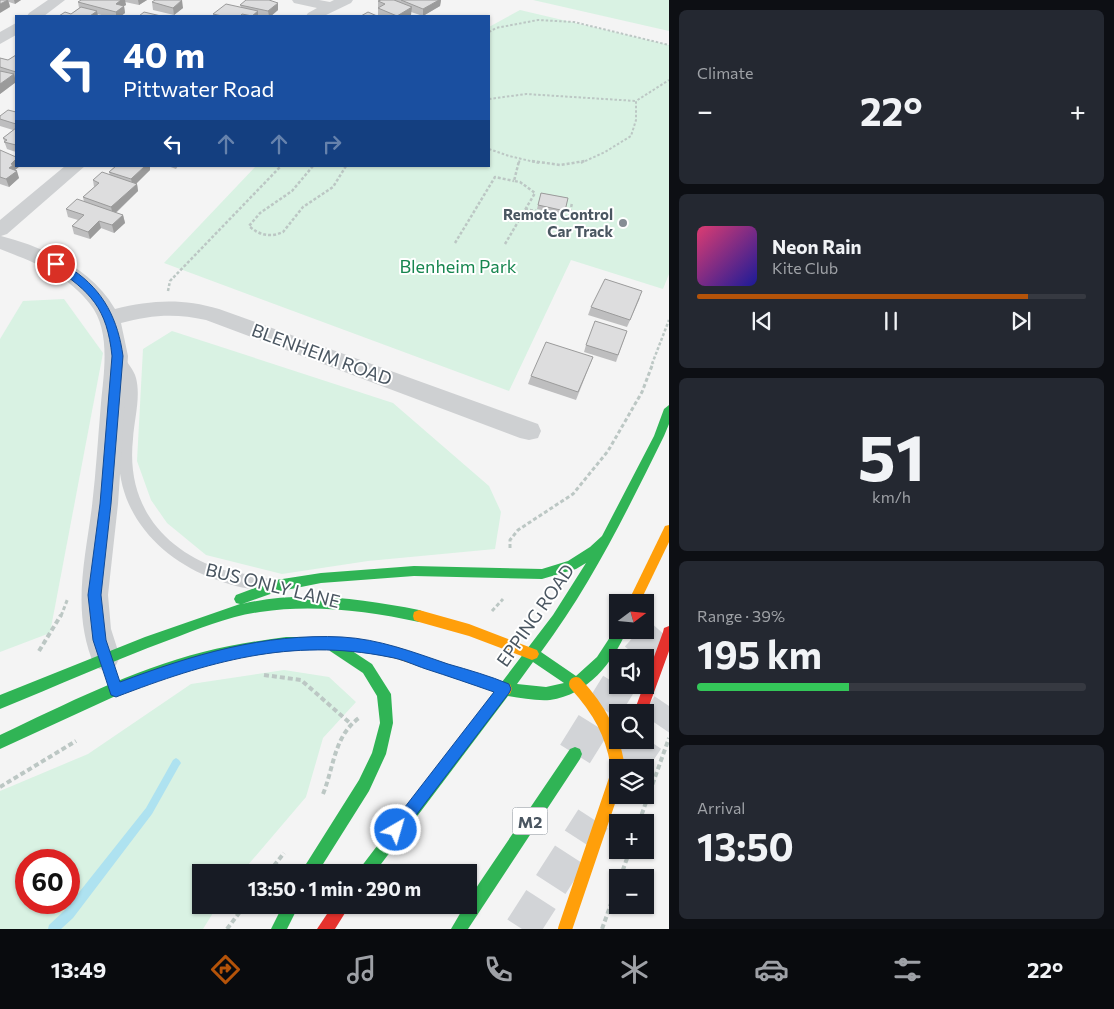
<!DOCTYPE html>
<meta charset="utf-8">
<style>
body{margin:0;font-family:Commissioner,sans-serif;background:#242831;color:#f1f3f6;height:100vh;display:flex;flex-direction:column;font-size:19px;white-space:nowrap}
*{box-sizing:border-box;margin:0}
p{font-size:16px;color:#9ea1a6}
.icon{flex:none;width:28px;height:28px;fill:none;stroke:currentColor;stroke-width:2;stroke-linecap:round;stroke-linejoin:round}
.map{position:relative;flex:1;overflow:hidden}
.side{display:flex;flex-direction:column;gap:10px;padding:10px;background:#0d0f14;width:445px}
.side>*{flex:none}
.banner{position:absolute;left:15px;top:15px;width:475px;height:152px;border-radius:0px;box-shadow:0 1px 4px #0004;background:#1a4fa0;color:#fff;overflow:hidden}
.needle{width:32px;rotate:74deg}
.tools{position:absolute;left:609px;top:594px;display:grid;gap:10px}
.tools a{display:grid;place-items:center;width:45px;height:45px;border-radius:0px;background:#171b24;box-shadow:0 1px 4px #0004;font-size:25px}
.speed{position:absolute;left:15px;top:849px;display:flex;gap:10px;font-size:25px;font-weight:700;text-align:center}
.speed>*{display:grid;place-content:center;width:65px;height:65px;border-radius:50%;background:#171b24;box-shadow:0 1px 4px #0004;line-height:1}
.speed .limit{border:8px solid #d22;background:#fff;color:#111}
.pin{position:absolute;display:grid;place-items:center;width:42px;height:42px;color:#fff;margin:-21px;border:2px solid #fff;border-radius:50%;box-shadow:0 1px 5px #0007}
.me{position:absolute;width:55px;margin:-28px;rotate:38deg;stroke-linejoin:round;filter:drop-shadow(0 0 4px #0008)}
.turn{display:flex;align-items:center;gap:18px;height:105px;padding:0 25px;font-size:22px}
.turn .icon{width:65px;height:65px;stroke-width:2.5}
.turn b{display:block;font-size:35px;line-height:42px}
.lanes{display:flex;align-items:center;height:48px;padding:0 25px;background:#0003;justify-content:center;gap:25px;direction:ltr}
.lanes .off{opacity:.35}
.big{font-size:38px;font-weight:700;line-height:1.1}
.side .card{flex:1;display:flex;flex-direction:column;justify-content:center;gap:8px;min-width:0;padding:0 18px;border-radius:8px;background:#242831}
.side .dial{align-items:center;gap:0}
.dial b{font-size:65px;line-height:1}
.song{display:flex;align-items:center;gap:15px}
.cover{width:60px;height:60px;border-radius:8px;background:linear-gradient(135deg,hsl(340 70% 55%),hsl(240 70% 35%))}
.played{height:5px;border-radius:2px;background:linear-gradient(90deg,#b45309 85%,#363941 85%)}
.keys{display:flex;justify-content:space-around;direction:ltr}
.heat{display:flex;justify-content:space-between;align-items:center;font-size:28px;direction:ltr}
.charge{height:8px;border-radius:4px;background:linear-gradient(90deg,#34c759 39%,#363941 0)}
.trip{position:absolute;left:192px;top:864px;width:285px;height:50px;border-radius:0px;background:#171b24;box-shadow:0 1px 4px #0004;font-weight:700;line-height:50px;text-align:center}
.menu{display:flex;height:80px;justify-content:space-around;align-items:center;background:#090b0e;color:#9ea1a6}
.menu .icon{width:35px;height:35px}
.menu .selected{color:#b45309}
.menu b{font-size:22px;color:#f1f3f6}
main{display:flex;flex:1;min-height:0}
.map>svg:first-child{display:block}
.green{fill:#d9f2e3;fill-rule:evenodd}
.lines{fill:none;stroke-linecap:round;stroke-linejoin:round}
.stream{fill:#aee2f0;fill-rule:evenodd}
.highway-tunnel{stroke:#d2d4d7;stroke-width:35;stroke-dasharray:35 18;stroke-linecap:butt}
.path-far3{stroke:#bcc7c4;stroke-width:2;stroke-dasharray:2.5 2;stroke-linecap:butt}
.path-far2{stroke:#bcc7c4;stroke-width:2.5;stroke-dasharray:3 2;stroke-linecap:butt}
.path-far1{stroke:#bcc7c4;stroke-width:3;stroke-dasharray:4 2.5;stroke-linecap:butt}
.path{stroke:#bcc7c4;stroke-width:4;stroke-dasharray:5 3;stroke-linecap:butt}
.lane{fill:#ced0d2;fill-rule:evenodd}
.street{fill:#ced0d2;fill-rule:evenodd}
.fast{fill:#30b455;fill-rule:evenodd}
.slow{fill:#ff9f0a;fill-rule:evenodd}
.jam{fill:#e5322d;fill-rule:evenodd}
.slow-bridge{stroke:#ff9f0a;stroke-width:14}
.wall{fill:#bebebf}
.shaded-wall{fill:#9b9b9b}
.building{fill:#ddddde;stroke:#9b9b9b}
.route{fill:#1a73e8;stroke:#114b97}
.poi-dot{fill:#868d94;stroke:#fff;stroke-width:2}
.labels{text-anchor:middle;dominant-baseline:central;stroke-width:4;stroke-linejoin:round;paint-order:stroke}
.far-poi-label{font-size:15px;font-weight:bold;fill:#4a5661;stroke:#fff;text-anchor:end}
.shield{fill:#fff;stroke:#808990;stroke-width:1}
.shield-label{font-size:16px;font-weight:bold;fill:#4a5661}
.park-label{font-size:18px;fill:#17864f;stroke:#fff}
.street-label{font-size:18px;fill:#4a5661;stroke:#fff}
</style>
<main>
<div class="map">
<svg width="669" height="929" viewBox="0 0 669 929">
<rect width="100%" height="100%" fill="#f4f4f4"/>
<!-- green -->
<g class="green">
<path d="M533,0H669V31Z"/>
<path d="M520,10L669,45V274L663,289L571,260L509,391L164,263L256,166H489V27Z"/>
<path d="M64,299L103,353L50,633L0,652V339L23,301Z"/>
<path d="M172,331L393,403L489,486L501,512L495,549L368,561L282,574L206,555L167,523L151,500L137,461L143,349Z"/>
<path d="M284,670L329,677L356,702L323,738L306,797L242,872H201V905H218L203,929H0V791L88,754L191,684ZM26,860H69V902H26Z"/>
</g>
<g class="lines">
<!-- stream -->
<path class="stream" d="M176,758L179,760L181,763L179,766L152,814L73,918L61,929H48L49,925L65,910L146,808L173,760Z"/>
<!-- highway-tunnel -->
<g class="highway-tunnel">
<path d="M638,658L669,623"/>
<path d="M575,754L618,685"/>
<path d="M627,768L669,706"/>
<path d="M522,929L593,819"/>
</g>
<!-- path-far3 -->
<g class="path-far3">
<path d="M489,32L496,28L538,20L574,22L669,45"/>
<path d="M489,99L526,94L636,101"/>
<path d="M489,149L509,156L539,163"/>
<path d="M519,163L520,158"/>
<path d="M581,163L605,152L631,136L636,120V101L669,80"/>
</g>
<!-- path-far2 -->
<g class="path-far2">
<path d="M532,161L560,165L585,161"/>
<path d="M313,166L292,191L260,213L249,226C259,235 270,238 283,232L303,207L333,187L346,166"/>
<path d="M525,209L569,217L572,203"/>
<path d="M455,243L495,177L514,181"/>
<path d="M505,244L535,193L520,182L514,181L519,161"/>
<path d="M168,291L170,281L281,166"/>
<path d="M652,364L669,320"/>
</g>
<!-- path-far1 -->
<g class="path-far1">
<path d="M510,548V540L518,530L573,494L608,451L642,392L653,363"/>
<path d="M492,611L503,599"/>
<path d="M61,616L68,598"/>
</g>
<!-- path -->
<g class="path">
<path d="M39,651L61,615"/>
<path d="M264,675L301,680L350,723"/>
<path d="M0,787L76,741"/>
<path d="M323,794C334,767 334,736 359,718"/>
<path d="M639,822L669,738"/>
<path d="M269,872L284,853"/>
<path d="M620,878L630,850"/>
<path d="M227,929L245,905"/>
<path d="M602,929L618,884"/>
</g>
<!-- lane -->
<path class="lane" d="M119,354L123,355C127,363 134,370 136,378C141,397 134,420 133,439C126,502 160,548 220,569C237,574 256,574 272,580L274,584L272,588C257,594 224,583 209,577C160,557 120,515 119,460C118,435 125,409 125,384L123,375L113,358Z"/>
<!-- street -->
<g class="street">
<path d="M48,0H65L44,16H27L29,13Z"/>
<path d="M292,0H319L330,2L334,0H353L351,3L324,16H306L308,13L317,8L294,3Z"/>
<path d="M16,23V35L0,44V32Z"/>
<path d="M65,166H85L7,234L1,236C46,248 91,268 115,309C151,300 182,298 219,309L538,424L541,431L538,438L529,440L520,438L206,320C176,313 150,315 121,323L128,356L118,504L108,595L111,629L120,657L115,667L105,671L95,667C71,613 85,561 92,506C96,472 98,437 101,403C104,372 111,330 90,304C67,274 33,262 0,249V220Z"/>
</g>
<!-- fast -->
<g class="fast">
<path d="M669,405V424L664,436C627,511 591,585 541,652L576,676L597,657L618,625V630H627C613,662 588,695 550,700C536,701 522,698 508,696L375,872H358L361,867L553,615L586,563L576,569L542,579L414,576L321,583L276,592L242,604C300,590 362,599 419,610L424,612L425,616L424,620L419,622C367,611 313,604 260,612C229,616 199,629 169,640C112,661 57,686 0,709V695L145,637L240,604L236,603L234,599L236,595L276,580L321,573L414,566L542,569L568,561L590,547L602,536L654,436L664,409ZM533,662L564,683L546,687L517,684Z"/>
<path d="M286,637H328L333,639L334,641L340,643L372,664L391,694L393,723L386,754L369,791L318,872H301L359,780L372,753L380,723L377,696L363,673L330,651L329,649H286L243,655L201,665L122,693L0,749V735C66,704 132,670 203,652C230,645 257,641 286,637Z"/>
<path d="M575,747L580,749L582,754L580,759L468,929H451L465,905H469V899L480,882L570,749Z"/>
<path d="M283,905H299L287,929H271Z"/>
</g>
<!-- slow -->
<g class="slow">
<path d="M669,525V542L640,602H628L665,526Z"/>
<path d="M419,610L469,624L537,650L539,654L537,658L532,660L469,636L419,622L414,620L413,616L414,612Z"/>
<path d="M328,637L360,639L397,647L505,683L510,684L512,689L510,694L505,695L397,659L360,651L328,649L323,647L321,643L323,639Z"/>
</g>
<!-- jam -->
<g class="jam">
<path d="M669,626V651L645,717V712H634L663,632L664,628Z"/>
<path d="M333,905H350L335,929H317Z"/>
</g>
<!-- slow-bridge -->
<g class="slow-bridge">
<path d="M576,684C599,709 613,734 618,768"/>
<path d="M565,929L617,776"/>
</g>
</g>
<!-- wall -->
<g class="wall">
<path d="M0,0H21L15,4L9,2L10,7Z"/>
<path d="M81,0H147L139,5L125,2L126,5L124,6L125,13L121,16H106L97,14L98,16L71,14L79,8L78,2Z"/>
<path d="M271,0L278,10L271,16H214L213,14L241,7L240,5Z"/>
<path d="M381,0H441L440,6L423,16L411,12V15L408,16H380L378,15V1Z"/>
<path d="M152,2L183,8L174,15L153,10Z"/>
<path d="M16,55V79L15,78L16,82L0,94V58L8,60Z"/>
<path d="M16,112V152L7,149L3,138L13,130L0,126V116Z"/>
<path d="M0,150L16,166H20L15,170L19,178L9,187L0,184Z"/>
<path d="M116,166H150V170L136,183L137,184L138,191L116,213L123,215L125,223L114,233L101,228L90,239L74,234L72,226L78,220L68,217L66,209L84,202L83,197L94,187L93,180L110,175L109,172Z"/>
<path d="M168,166H178L176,169Z"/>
<path d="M541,193L568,198L564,215L537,209Z"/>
<path d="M640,298L627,327L588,315L591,307Z"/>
<path d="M627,331L616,362L584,352L586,345Z"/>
<path d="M593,357L576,400L528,384L531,376Z"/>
</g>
<!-- shaded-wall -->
<g class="shaded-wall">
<path d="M8,0L10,7L0,13V4Z"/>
<path d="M14,0H21L15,4Z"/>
<path d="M121,0H125L126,5L124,6L125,13L121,16H116V4Z"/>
<path d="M138,0H147L139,5Z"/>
<path d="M182,0L183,8L174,15L173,8Z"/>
<path d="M439,0H441L440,6L423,16V9Z"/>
<path d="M278,3V10L271,16H269L268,11Z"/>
<path d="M412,7L411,15L408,16H397Z"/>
<path d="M97,11L98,16H90Z"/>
<path d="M258,11V16H252Z"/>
<path d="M14,74L16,82L0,94V84Z"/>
<path d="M16,159V166H20L15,170L17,171L19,178L9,187L6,179L11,164Z"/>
<path d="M145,166H150V170L133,187L131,179Z"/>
<path d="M137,184L138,191L113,215L111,207Z"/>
<path d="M123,215L125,223L114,233L112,225Z"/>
<path d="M99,221L101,228L90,239L88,232Z"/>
</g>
<!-- building -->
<g class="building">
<path d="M0,0H8L0,4Z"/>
<path d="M81,0H121L116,4L124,6L116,12L78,2Z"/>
<path d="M155,0H182L173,8L152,2Z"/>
<path d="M246,0H269L278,3L268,11L240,5Z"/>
<path d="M381,0H394L412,7L397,16L378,8L385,4L378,1Z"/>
<path d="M401,0H439L423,9Z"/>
<path d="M226,4L258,11L252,16L242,14L240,16H222L213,14Z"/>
<path d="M81,7L97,11L90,16H59L65,12L71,14Z"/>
<path d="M144,12L161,16H139Z"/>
<path d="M368,12L377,16H361Z"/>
<path d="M16,55V72L0,67V58L8,60Z"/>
<path d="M0,71L14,74L0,84Z"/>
<path d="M8,110L16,112V124L0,119V116Z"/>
<path d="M16,128V145L4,142L7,140L3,138Z"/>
<path d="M0,150L16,157V159L11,164L13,165L9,168L17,171L6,179L0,177Z"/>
<path d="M116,166H145L131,179L109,172Z"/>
<path d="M102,172L137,184L111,207L83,197L99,183L93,180Z"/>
<path d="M541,193L568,198L565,211L538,205Z"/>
<path d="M77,199L123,215L112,225L99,221L88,232L72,226L84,215L66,209Z"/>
<path d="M605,279L642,291L630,320L591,307Z"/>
<path d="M595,321L627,331L618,355L586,345Z"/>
<path d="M546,342L593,357L578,392L531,376Z"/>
</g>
<!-- route -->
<path class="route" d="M56,260C62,262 67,267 73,270C104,291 118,320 123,356L111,504L101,595L106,640L120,682C192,655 264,633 342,637C379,639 413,652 448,664C469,670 490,676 509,684L511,689L509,693L401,835L396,838L391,835L388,830L391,825L494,692C471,684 448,676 426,669C414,665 402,659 389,657C291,637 207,662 116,697L111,695L93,640L88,595L100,504L112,356C107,308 91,292 52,266L51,264Z"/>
<!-- markers -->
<circle class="poi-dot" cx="623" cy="223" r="5"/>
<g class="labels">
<!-- far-poi labels -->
<g class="far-poi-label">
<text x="613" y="214">Remote Control<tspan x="613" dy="17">Car Track</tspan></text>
</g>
<!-- shield labels -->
<rect class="shield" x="512.5" y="807.5" width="35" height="27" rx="4"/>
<g class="shield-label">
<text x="530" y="821">M2</text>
</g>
<!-- park labels -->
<g class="park-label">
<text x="458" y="266">Blenheim Park</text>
</g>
<!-- street labels -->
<g class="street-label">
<text transform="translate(322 354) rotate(20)">BLENHEIM ROAD</text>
<text transform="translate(273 585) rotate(14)">BUS ONLY LANE</text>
<text transform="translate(535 615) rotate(-55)">EPPING ROAD</text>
</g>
</g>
</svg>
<div class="tools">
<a><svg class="needle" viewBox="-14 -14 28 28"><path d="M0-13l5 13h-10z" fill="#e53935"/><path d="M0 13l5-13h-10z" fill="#9ea1a6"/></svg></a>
<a><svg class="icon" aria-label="sound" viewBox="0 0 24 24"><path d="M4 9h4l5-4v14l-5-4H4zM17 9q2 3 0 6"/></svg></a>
<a><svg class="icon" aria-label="search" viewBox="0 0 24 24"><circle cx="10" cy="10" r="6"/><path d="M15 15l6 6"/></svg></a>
<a><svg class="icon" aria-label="layers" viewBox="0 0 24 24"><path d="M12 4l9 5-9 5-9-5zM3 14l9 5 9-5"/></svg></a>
<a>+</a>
<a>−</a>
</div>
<div class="speed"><div class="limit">60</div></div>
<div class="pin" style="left:56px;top:264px;background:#d93025"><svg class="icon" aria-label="arrive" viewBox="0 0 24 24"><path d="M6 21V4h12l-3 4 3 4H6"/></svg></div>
<svg class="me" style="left:396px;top:830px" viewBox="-20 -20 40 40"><circle r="17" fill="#1a73e8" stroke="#fff" stroke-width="3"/><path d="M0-11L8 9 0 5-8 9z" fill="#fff"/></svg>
<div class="trip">13:50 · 1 min · 290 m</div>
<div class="banner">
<div class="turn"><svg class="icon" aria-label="left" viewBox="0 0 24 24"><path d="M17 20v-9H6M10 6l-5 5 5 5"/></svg><div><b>40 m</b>Pittwater Road</div></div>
<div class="lanes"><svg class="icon" aria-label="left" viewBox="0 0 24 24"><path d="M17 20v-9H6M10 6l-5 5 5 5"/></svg><svg class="icon off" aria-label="ahead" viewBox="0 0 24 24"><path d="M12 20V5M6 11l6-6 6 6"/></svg><svg class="icon off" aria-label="ahead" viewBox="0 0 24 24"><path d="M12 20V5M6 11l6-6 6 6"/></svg><svg class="icon off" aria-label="right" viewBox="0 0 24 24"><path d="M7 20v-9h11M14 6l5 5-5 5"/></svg></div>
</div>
</div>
<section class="side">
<div class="card"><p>Climate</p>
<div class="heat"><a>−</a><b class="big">22°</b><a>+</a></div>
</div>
<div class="card">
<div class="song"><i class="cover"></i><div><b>Neon Rain</b><p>Kite Club</p></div></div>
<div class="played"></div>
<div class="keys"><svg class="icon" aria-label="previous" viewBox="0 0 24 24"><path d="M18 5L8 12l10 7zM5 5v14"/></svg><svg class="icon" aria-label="pause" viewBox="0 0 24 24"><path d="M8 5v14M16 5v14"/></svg><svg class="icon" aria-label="next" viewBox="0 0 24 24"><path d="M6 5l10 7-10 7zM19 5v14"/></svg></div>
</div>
<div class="card dial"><b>51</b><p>km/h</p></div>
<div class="card"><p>Range · 39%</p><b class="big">195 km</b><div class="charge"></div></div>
<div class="card"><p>Arrival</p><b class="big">13:50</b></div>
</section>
</main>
<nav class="menu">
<b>13:49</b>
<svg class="icon selected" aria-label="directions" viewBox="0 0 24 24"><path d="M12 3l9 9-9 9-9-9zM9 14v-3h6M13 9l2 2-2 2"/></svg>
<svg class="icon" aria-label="music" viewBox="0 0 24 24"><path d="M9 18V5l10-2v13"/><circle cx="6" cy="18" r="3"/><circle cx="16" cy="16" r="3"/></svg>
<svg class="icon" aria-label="phone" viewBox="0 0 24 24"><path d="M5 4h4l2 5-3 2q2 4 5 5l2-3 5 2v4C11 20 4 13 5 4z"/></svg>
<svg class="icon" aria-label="climate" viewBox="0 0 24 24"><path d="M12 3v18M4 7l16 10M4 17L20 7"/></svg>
<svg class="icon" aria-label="car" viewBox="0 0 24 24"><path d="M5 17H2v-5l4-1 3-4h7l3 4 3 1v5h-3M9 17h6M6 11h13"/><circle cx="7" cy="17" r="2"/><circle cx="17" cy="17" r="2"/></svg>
<svg class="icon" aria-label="filters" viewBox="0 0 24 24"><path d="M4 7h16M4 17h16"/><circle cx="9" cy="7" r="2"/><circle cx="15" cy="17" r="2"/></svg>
<b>22°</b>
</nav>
